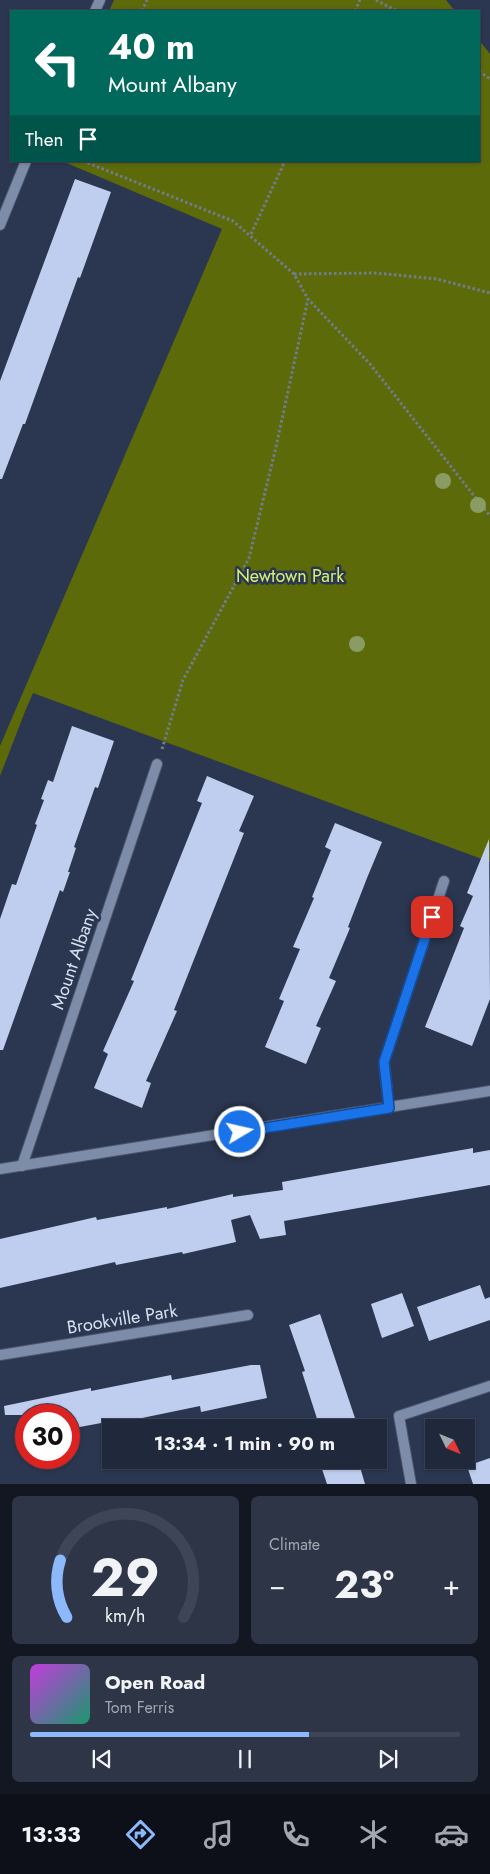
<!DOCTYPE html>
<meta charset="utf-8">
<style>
body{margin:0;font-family:Jost,sans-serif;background:#2d3547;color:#f1f3f6;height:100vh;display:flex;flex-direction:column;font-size:19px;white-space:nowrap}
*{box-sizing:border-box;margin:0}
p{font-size:16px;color:#a2a6af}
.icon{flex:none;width:28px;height:28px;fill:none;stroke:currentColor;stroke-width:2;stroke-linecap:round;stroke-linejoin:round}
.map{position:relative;height:1484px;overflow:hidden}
.sheet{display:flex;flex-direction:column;gap:12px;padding:12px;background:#121721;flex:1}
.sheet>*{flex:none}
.hud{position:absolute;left:10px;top:10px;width:470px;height:152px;border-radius:0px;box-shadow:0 1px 4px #0004,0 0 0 1px #3d4556;background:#00695c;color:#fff;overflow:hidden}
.needle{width:32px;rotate:133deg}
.buttons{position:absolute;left:425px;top:1419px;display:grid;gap:10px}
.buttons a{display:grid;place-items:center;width:50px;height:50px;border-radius:0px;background:#20293c;box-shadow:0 1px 4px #0004,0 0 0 1px #3d4556;font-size:25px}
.speed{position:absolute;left:15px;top:1404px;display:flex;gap:10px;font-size:25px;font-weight:700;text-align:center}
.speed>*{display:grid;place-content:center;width:65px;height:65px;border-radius:50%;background:#20293c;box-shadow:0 1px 4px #0004,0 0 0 1px #3d4556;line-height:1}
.speed .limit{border:8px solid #d22;background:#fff;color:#111}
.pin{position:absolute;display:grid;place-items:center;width:42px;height:42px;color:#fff;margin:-21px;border-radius:10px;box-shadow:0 2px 8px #0006}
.me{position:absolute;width:55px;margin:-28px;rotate:81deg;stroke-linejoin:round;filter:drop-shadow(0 0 4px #0008)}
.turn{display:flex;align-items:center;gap:18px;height:105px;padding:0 15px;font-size:22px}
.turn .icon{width:65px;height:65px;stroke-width:2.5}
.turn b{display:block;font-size:35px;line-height:42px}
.then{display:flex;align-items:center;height:48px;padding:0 15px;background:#0003;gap:10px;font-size:19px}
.big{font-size:38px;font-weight:700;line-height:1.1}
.sheet .tile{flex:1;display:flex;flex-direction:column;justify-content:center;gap:8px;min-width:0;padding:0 18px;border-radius:8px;background:#2d3547}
.sheet .dial{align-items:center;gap:0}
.dial svg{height:130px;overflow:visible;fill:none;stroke:#3d4556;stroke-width:7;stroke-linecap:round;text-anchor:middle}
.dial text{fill:#f1f3f6;stroke:none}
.song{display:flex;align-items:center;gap:15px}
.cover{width:60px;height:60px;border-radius:8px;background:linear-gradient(135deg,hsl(290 70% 55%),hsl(160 70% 35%))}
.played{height:5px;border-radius:2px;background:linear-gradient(90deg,#8cb9fc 65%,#3d4556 65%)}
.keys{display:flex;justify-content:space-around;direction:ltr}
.heat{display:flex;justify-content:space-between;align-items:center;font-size:28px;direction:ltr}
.sheet .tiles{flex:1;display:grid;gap:12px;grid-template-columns:1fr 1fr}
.tile:last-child{grid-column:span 2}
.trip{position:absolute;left:102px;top:1419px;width:285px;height:50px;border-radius:0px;background:#20293c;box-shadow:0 1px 4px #0004,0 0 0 1px #3d4556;font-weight:700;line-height:50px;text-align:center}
.tabs{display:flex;height:80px;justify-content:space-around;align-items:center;background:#0d1018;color:#a2a6af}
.tabs .icon{width:35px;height:35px}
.tabs .selected{color:#8cb9fc}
.tabs b{font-size:22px;color:#f1f3f6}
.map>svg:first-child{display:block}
.green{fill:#5c6a09}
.building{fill:#bfceee}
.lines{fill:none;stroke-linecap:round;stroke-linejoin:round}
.street-casing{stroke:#4a5569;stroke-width:12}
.path{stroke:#717c91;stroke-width:3;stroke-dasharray:2.5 2.5;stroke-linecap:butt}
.street{stroke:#7d8ca9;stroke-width:10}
.tree{fill:#8a9c64}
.route-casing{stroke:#114b97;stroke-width:12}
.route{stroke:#1a73e8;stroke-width:9}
.labels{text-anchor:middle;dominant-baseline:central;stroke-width:5;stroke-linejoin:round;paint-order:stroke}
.park-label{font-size:18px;fill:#d8ef74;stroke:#2b3750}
.street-label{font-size:18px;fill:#d8e1f0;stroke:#2b3750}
</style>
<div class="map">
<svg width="490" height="1484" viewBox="0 0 490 1484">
<rect width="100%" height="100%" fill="#2b3750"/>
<!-- green -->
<g class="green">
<path d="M114,0H446L455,11H109Z"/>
<path d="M479,40L490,54V862L33,693L26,709L0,776V746L222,229L62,161H479Z"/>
</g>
<!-- building -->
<g class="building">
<path d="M75,179L111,192L80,278L78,277L25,424H23L2,479H0V381Z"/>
<path d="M72,726L114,741L98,788L95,787L74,847L76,848L68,872H70L63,892L60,890L3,1050H0V919L12,884L16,885L37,825L35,824L44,800L41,799L48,780L53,782Z"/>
<path d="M207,776L254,796L239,831L244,833L174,1010L177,1011L146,1081L151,1083L142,1108L94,1088L108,1054L103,1051L134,981L131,980L202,803L197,801Z"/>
<path d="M335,823L382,842L367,878L348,927L350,928L329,978L336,981L316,1026L321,1028L306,1064L265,1047L284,1001L279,999L300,949L293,947L314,898L312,897L331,850L325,847Z"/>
<path d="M489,839L490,999L472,1046L425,1027L464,928L460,926L473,896L467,893Z"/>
<path d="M473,1148V1153L490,1150V1185L284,1221L286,1235L260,1239L250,1215L231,1220L236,1242L183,1254L182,1252L116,1265L115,1262L0,1288V1239L96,1217L97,1220L167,1207V1209L233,1194V1197L283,1190L282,1182Z"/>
<path d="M480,1285L485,1299L490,1297V1320L429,1341L417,1307Z"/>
<path d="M402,1293L414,1326L382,1338L371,1304Z"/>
<path d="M320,1314L357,1424L348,1428H320L302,1372L305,1371L289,1325Z"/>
<path d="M251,1365H260L267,1398L201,1412L200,1406L113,1424L112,1421L69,1429V1415H5L4,1406L57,1395L91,1388V1391L171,1375L172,1380Z"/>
<path d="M490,1458V1484H473L467,1466Z"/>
<path d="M319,1460H358L365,1484H327Z"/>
</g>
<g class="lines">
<!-- street casing -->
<g class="street-casing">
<g id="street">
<path d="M95,11L100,0"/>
<path d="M0,225L26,161"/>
<path d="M389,1108L384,1062L444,881"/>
<path d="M22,1166L157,764"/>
<path d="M0,1169L490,1091"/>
<path d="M0,1355L248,1315"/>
<path d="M411,1484L399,1416L490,1386"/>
</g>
</g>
<!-- path -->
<g class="path">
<path d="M376,0L397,11"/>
<path d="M142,11L147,0"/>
<path d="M355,11L360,0"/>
<path d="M479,71L490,79"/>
<path d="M83,161L233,221L294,274L308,299L370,364L490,516"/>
<path d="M251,234L285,161"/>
<path d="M294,274L375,273L437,279L490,293"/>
<path d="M162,749L183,680L249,558L276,447L308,299"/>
</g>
<!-- street -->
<use href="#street" class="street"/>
</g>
<!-- trees -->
<g class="tree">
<circle cx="443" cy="481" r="8"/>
<circle cx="478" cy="505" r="8"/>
<circle cx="357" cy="644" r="8"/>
</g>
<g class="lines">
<!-- route casing -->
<g class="route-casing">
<path id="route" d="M240,1132L389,1108L384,1062L432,917"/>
</g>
<!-- route -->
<use href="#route" class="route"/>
</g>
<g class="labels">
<!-- park labels -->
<g class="park-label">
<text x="290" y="576">Newtown Park</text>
</g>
<!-- street labels -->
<g class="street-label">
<text transform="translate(74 959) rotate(-71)">Mount Albany</text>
<text transform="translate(122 1319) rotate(-9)">Brookville Park</text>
</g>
</g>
</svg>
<div class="buttons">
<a><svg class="needle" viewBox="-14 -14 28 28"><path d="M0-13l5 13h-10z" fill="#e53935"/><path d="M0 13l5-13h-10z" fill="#a2a6af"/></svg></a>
</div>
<div class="speed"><div class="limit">30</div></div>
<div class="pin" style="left:432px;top:917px;background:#d93025"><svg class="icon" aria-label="arrive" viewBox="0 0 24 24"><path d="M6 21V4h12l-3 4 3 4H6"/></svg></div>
<svg class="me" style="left:240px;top:1132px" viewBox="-20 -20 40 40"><circle r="17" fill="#1a73e8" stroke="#fff" stroke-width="3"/><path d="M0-11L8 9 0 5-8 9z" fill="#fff"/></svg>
<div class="trip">13:34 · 1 min · 90 m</div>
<div class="hud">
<div class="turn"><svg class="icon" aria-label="left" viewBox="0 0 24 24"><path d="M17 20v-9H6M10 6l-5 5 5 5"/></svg><div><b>40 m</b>Mount Albany</div></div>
<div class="then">Then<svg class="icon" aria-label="arrive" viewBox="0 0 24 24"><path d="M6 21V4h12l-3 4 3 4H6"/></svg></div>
</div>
</div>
<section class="sheet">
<div class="tiles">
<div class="tile dial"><svg viewBox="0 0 100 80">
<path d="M14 69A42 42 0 1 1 86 69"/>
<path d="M14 69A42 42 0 0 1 10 34" stroke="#8cb9fc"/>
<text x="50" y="56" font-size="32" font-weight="700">29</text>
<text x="50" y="72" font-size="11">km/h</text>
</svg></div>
<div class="tile"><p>Climate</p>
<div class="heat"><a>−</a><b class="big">23°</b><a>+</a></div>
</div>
<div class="tile">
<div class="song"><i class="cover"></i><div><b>Open Road</b><p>Tom Ferris</p></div></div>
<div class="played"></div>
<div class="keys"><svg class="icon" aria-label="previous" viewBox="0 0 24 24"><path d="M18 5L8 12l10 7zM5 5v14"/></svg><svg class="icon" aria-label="pause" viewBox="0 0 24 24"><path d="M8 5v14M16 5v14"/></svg><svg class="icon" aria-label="next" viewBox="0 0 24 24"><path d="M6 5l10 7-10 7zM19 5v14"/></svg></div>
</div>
</div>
</section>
<nav class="tabs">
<b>13:33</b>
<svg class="icon selected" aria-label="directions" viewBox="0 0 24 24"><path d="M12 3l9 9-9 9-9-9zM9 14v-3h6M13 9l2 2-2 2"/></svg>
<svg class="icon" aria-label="music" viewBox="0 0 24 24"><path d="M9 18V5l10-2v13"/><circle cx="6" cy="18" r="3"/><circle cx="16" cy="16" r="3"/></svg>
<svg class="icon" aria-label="phone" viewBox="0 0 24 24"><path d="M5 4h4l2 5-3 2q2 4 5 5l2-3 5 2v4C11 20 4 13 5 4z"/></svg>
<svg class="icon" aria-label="climate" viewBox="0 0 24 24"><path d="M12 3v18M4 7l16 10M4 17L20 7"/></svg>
<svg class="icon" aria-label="car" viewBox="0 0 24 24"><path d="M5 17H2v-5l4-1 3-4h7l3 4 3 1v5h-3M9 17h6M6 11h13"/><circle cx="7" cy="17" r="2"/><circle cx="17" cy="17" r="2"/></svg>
</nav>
